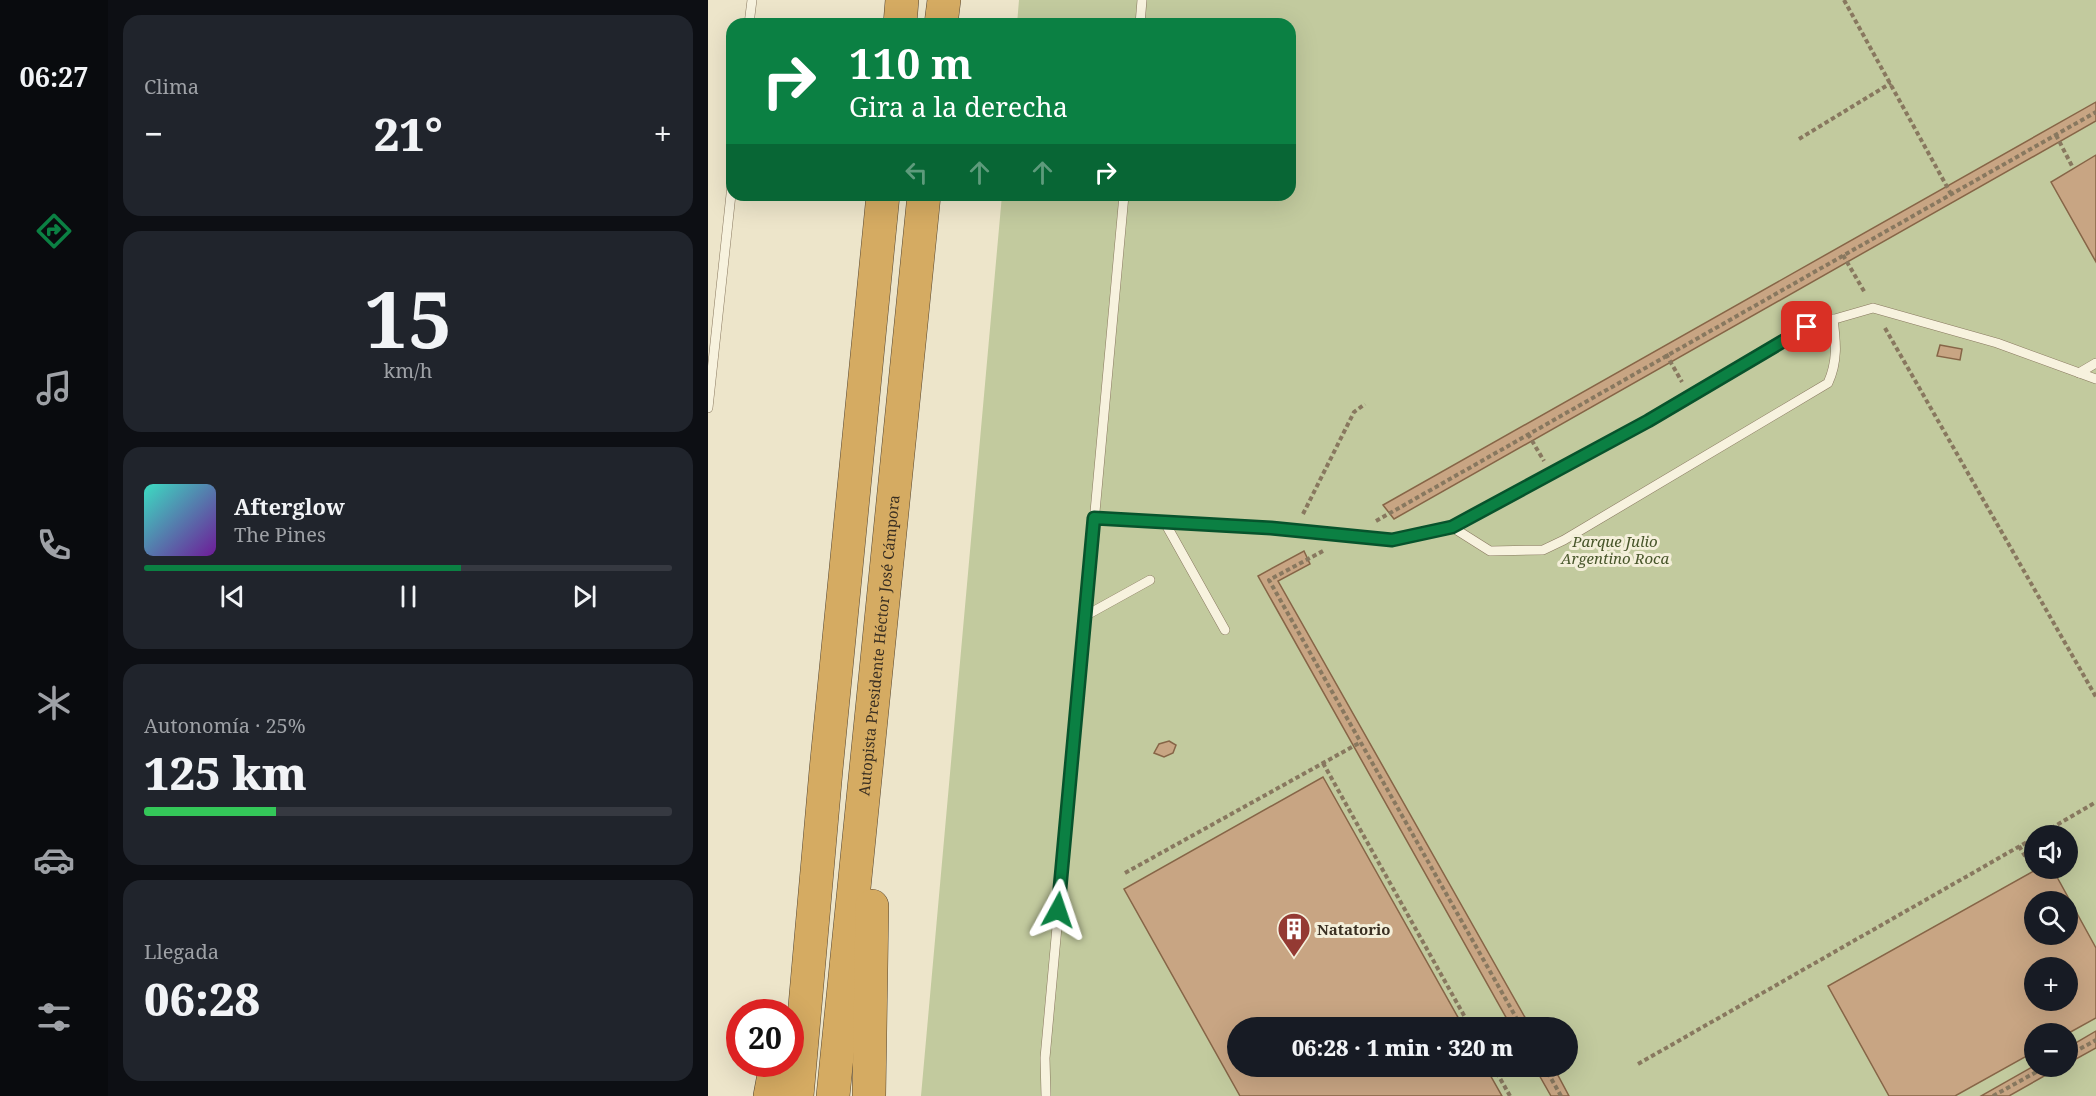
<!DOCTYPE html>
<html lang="es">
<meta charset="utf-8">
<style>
body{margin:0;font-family:"Noto Serif",serif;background:#20242c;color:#f1f3f6;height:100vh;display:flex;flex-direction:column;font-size:22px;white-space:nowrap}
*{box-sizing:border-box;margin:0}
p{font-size:20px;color:#9ea1a6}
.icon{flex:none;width:33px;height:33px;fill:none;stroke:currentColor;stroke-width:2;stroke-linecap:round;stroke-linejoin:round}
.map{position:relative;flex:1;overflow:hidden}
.sheet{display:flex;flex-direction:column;gap:15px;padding:15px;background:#0d0f14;width:600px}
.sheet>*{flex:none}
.top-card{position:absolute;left:18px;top:18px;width:570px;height:183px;border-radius:18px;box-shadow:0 6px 24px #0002;background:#0b8043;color:#fff;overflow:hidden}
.fabs{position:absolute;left:1316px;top:825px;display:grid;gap:12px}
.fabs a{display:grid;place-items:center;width:54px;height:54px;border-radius:50%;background:#171b24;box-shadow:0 6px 24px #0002;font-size:30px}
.speed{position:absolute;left:18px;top:999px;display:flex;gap:12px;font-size:30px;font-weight:700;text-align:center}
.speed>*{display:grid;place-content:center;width:78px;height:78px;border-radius:50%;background:#171b24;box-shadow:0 6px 24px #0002;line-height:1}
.speed .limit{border:9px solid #d22;background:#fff;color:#111}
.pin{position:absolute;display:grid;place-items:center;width:51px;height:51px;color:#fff;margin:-26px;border-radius:12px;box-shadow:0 3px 9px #0006}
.me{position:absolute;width:66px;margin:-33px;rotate:5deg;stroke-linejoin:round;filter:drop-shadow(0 0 4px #0008)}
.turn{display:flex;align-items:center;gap:21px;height:126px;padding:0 24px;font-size:27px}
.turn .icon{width:78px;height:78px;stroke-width:2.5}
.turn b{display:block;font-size:42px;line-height:51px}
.lanes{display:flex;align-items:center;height:57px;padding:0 24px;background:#0003;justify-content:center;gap:30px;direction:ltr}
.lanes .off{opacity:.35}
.big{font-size:45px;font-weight:800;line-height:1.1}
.sheet .card{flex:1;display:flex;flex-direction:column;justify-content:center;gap:9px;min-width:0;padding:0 21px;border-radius:18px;background:#20242c}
.sheet .dial{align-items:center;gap:0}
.dial b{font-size:78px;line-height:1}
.song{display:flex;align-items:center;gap:18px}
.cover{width:72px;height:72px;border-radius:9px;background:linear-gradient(135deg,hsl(170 70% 55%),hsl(280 70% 35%))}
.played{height:6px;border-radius:3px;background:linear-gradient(90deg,#0b8043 60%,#363941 60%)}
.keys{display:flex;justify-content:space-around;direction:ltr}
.heat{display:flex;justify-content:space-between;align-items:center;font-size:33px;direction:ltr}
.charge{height:9px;border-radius:4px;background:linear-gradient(90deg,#34c759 25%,#363941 0)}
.trip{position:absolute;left:519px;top:1017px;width:351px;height:60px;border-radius:30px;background:#171b24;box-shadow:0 6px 24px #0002;font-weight:800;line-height:60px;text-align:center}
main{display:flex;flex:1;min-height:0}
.menu{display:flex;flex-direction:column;width:108px;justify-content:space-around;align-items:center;background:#090b0e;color:#9ea1a6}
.menu .icon{width:42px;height:42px}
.menu .current{color:#0b8043}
.menu b{font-size:27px;color:#f1f3f6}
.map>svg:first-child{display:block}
.green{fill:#c2ca9e;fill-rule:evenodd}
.building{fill:#c8a583;stroke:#866547;stroke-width:1.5;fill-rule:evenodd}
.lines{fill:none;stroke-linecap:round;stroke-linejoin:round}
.service-casing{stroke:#88785f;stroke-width:10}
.motorway-casing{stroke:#574733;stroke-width:34}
.path{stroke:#88785f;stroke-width:4;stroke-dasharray:4.5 3;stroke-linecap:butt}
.service{stroke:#f7f2de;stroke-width:9}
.motorway{stroke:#d5ab62;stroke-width:33}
.route-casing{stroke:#07532c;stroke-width:15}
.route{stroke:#0b8043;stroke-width:10}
.labels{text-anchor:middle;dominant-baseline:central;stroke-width:6;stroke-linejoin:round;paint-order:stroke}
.park-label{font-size:15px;font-style:italic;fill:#47552a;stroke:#f4efda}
.street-label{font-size:15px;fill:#3a2f22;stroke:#f4efda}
.poi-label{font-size:15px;font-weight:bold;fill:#3a2f22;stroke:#f4efda;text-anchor:start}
</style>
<main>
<nav class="menu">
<b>06:27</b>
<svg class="icon current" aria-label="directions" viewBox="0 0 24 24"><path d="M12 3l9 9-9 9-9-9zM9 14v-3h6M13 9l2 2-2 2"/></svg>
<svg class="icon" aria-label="music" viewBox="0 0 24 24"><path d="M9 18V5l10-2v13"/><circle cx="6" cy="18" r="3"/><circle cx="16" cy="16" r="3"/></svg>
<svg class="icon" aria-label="phone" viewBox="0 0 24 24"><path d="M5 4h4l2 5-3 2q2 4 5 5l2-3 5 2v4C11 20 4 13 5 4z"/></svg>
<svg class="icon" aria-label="climate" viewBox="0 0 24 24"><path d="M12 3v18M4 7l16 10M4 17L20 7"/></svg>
<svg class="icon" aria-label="car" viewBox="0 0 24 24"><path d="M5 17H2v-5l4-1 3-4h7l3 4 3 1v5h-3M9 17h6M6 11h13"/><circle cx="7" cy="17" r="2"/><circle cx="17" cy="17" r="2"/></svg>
<svg class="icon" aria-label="filters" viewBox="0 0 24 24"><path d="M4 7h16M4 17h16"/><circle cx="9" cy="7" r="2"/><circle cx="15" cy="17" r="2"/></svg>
</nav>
<section class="sheet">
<div class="card"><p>Clima</p>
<div class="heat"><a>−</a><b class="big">21°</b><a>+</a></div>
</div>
<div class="card dial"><b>15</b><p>km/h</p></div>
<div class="card">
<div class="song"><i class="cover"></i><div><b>Afterglow</b><p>The Pines</p></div></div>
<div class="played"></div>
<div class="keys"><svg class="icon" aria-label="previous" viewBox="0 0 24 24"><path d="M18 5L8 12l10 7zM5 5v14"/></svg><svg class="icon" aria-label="pause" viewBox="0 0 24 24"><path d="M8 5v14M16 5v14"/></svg><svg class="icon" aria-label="next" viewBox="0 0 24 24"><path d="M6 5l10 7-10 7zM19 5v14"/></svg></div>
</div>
<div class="card"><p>Autonomía · 25%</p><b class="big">125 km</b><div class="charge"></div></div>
<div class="card"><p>Llegada</p><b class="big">06:28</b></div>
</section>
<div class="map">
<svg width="1388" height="1096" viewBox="0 0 1388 1096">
<rect width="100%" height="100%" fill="#ede5ca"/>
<!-- green -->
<path class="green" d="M311,0H1388V1096H213L294,195H582V24H309ZM1326,836H1359V868H1326ZM1326,902H1359V934H1326ZM1326,968H1359V1000H1326ZM530,1028H860V1066H530ZM1326,1034H1359V1066H1326Z"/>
<!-- building -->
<g class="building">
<path d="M1388,102V121L686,519L675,505Z"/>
<path d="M1388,155V262L1343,182Z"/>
<path d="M1232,345L1254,349L1252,360L1229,356Z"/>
<path d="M596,551L602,564L570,581L823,1028H804L550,576Z"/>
<path d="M461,741L468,745L465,753L456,757L446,753L451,744Z"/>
<path d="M615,777L756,1028H530V1066H777L794,1096H532L416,889Z"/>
<path d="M1331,868H1344L1388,948V1018L1359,1034H1326V1052L1247,1096H1181L1120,986ZM1326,902H1359V934H1326ZM1326,968H1359V1000H1326Z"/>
<path d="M1388,1031V1048L1359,1064V1048Z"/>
<path d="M826,1066H845L861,1096H843Z"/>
<path d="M1326,1066H1354L1301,1096H1273Z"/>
</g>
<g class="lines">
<!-- service casing -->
<g class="service-casing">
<g id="service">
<path d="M41,24L44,0"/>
<path d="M432,24L434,0"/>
<path d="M1371,373L1388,363"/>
<path d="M0,408L24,185"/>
<path d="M386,518L563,528L684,540L744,527L940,421L1099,327L1165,308L1289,343L1388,379"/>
<path d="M456,521L517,630"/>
<path d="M744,527L782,551L835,550L856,540L1120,383C1130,361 1128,342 1125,319"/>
<path d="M377,616L442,580"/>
<path d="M338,1096L337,1058L416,195"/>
</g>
</g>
<!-- motorway casing -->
<g class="motorway-casing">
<g id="motorway">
<path d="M192,24L194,0"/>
<path d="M233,24L236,0"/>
<path d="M62,1096L68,1064"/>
<path d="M89,1096L118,770L175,195"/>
<path id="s1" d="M125,1096L216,195"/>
<path d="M161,1096L164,906"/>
</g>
</g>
<!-- path -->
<g class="path">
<path d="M1136,0L1243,194"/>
<path d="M1348,135L1365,168"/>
<path d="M1091,139L1183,83"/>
<path d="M1135,255L1157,293"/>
<path d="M1177,328L1388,697"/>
<path d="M958,354L974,382"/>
<path d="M820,434L836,461"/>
<path d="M595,514L646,412L657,404"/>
<path d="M668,521L1388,112"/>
<path d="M615,551L561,580L814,1028"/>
<path d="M615,763L763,1028"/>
<path d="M1330,836L1388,802"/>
<path d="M1311,846L1326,871"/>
<path d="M417,873L653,742"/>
<path d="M1359,1056L1388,1040"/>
<path d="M930,1064L1326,838"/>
<path d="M785,1066L802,1096"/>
<path d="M836,1066L853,1096"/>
<path d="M1285,1096L1339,1066"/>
</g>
<!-- service -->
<use href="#service" class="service"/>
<!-- motorway -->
<use href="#motorway" class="motorway"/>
</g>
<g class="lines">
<!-- route casing -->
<g class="route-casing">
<path id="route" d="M350,910L386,518L563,528L684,540L744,527L940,421L1099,327"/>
</g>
<!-- route -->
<use href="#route" class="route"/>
</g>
<!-- icons -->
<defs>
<g id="building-pin" transform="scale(1.725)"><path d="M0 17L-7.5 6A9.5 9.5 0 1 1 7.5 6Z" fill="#943a33" stroke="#f4efda"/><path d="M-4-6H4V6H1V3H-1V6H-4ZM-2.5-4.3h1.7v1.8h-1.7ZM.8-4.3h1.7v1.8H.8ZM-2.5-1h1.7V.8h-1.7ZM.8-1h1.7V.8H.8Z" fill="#fff"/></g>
</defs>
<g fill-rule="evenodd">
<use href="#building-pin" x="586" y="929"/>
</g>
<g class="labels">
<!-- park labels -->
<g class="park-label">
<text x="907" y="541">Parque Julio<tspan x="907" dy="17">Argentino Roca</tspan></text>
</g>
<!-- street labels -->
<g class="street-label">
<text stroke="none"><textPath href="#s1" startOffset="453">Autopista Presidente Héctor José Cámpora</textPath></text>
</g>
<!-- poi labels -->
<g class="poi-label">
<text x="609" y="929">Natatorio</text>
</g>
</g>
</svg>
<div class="fabs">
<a><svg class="icon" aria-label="sound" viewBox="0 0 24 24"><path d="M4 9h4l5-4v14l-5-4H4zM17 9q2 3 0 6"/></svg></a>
<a><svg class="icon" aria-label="search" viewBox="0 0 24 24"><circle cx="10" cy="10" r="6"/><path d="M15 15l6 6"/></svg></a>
<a>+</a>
<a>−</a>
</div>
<div class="speed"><div class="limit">20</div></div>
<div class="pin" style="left:1099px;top:327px;background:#d93025"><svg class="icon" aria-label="arrive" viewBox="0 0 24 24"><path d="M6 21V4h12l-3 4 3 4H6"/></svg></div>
<svg class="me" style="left:350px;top:910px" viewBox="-20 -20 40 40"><path d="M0-17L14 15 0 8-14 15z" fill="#0b8043" stroke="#fff" stroke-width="4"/></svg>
<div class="trip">06:28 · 1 min · 320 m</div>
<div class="top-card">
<div class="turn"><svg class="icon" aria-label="right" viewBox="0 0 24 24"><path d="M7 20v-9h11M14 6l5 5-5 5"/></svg><div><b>110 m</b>Gira a la derecha</div></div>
<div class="lanes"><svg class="icon off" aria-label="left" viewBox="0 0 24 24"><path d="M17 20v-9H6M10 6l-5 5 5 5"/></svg><svg class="icon off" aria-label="ahead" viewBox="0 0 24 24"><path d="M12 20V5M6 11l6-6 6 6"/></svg><svg class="icon off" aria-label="ahead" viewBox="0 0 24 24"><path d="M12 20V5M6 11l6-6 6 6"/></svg><svg class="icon" aria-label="right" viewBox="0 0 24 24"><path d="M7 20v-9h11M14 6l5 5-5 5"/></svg></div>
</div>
</div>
</main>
